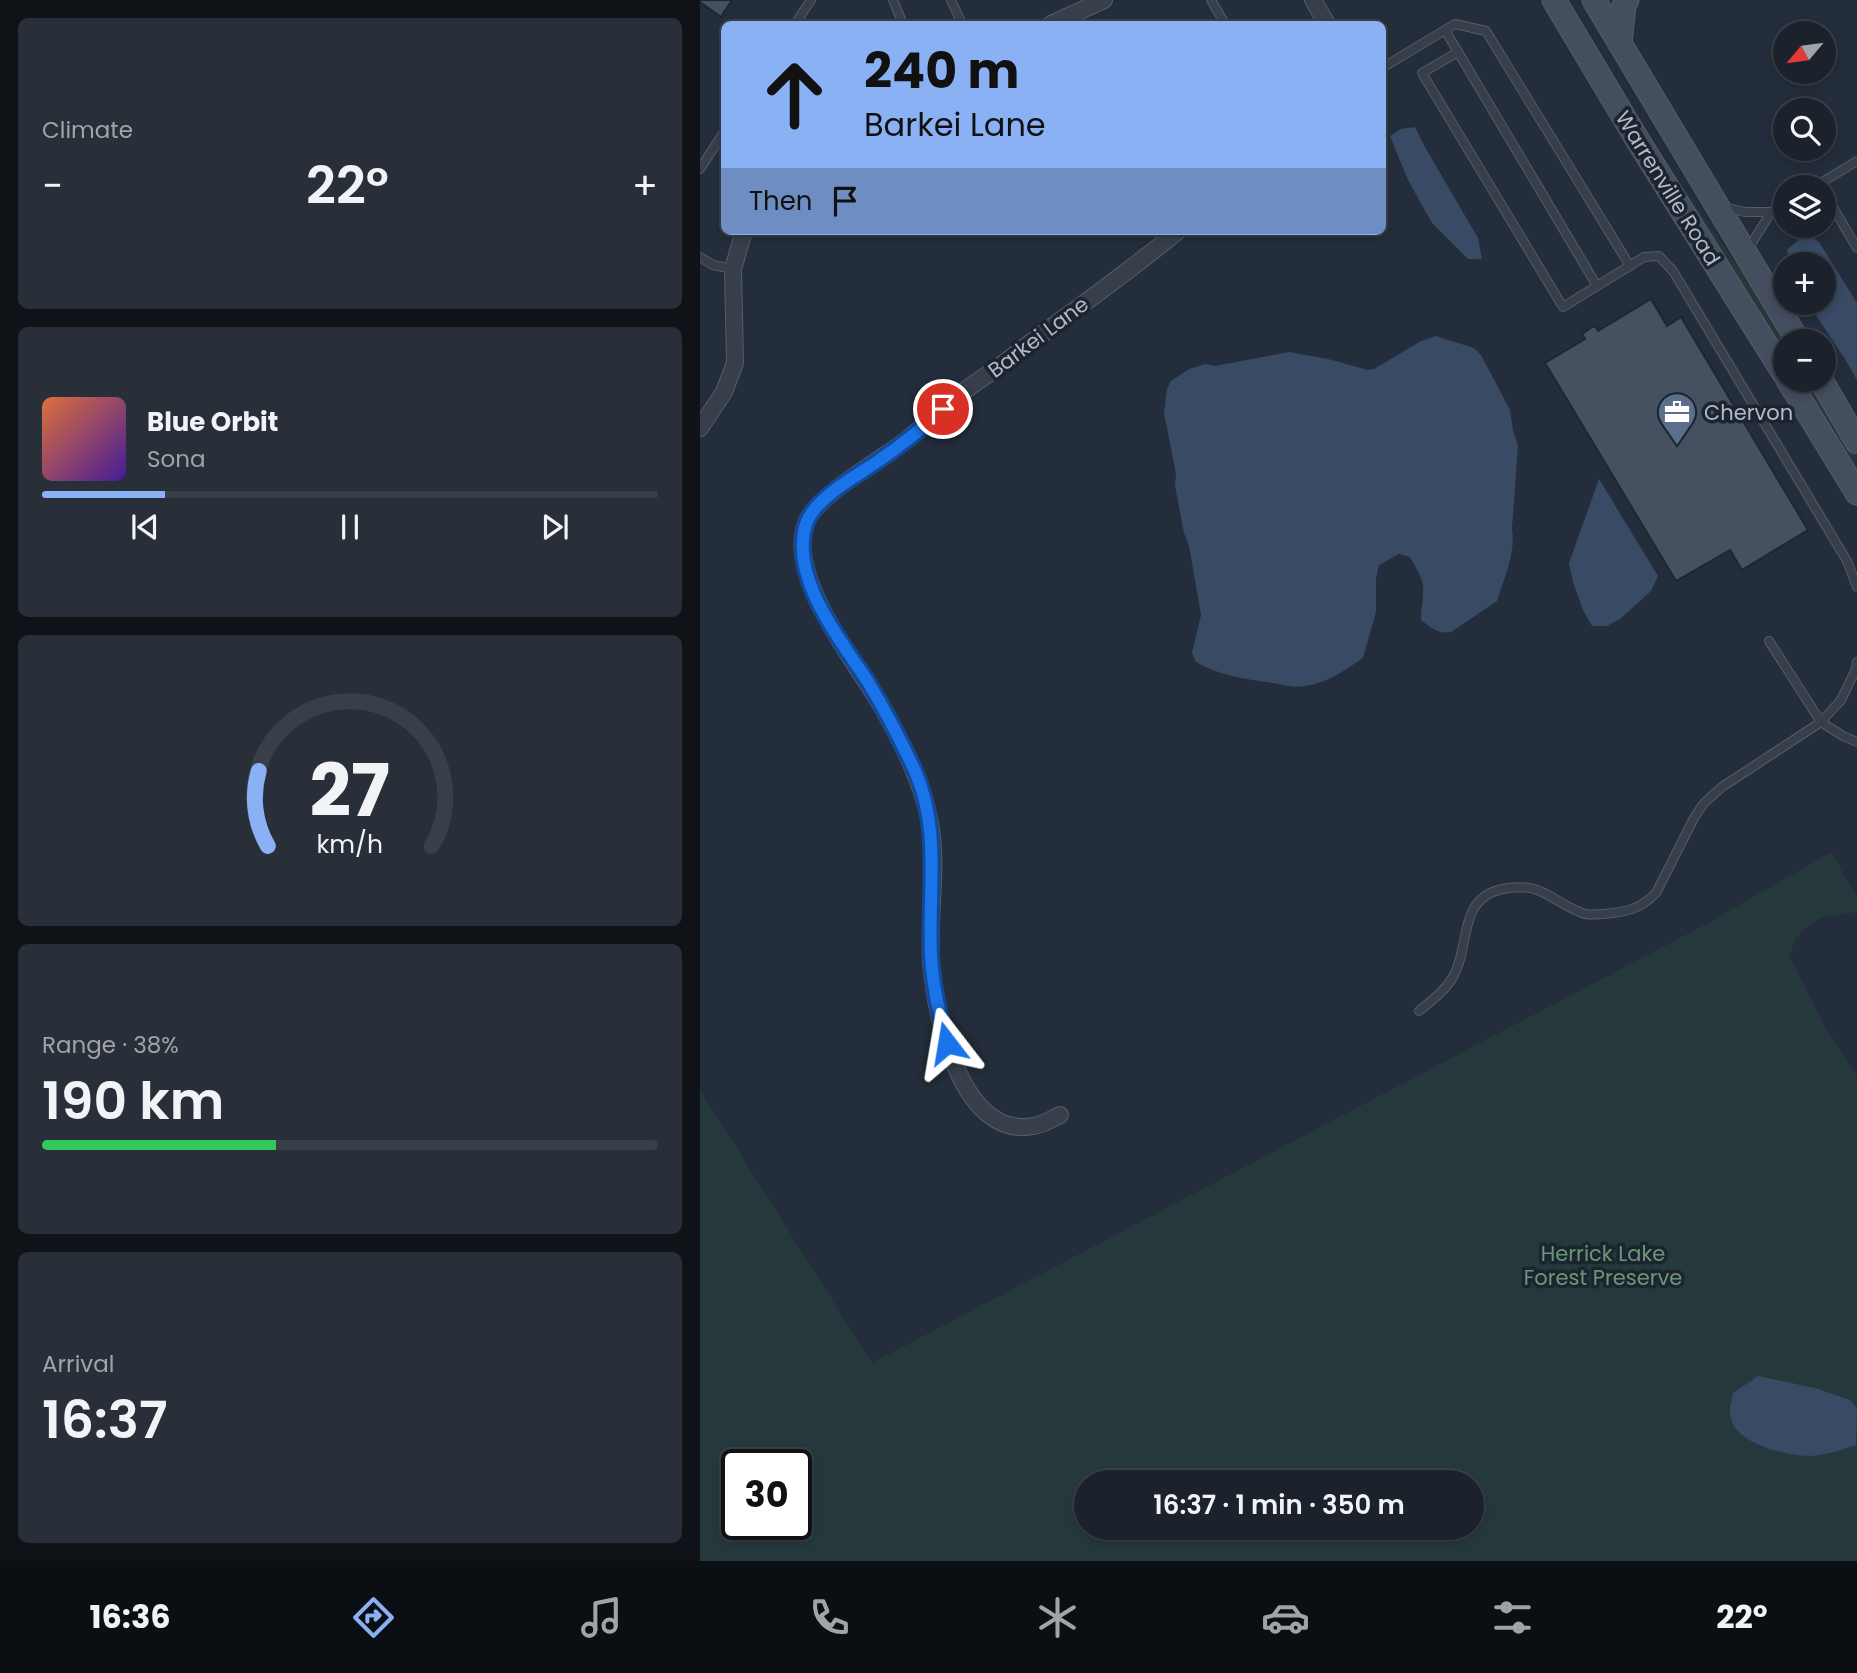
<!DOCTYPE html>
<meta charset="utf-8">
<style>
body{margin:0;font-family:Poppins,sans-serif;background:#282f38;color:#f1f3f6;height:100vh;display:flex;flex-direction:column;font-size:26px;white-space:nowrap}
*{box-sizing:border-box;margin:0}
p{font-size:23px;color:#a0a4a9}
.icon{flex:none;width:38px;height:38px;fill:none;stroke:currentColor;stroke-width:2;stroke-linecap:round;stroke-linejoin:round}
.map{position:relative;flex:1;overflow:hidden}
.details{display:flex;flex-direction:column;gap:18px;padding:18px;background:#0f1318;width:700px}
.details>*{flex:none}
.top-card{position:absolute;left:21px;top:21px;width:665px;height:214px;border-radius:10px;box-shadow:0 4px 10px #0003,0 0 0 2px #393f48;background:#8ab1f4;color:#111;overflow:hidden}
.needle{width:46px;rotate:241deg}
.controls{position:absolute;left:1073px;top:21px;display:grid;gap:14px}
.controls a{display:grid;place-items:center;width:63px;height:63px;border-radius:50%;background:#1b222c;box-shadow:0 4px 10px #0003,0 0 0 2px #393f48;font-size:35px}
.speed{position:absolute;left:21px;top:1449px;display:flex;gap:14px;font-size:35px;font-weight:700;text-align:center}
.speed>*{display:grid;place-content:center;width:91px;height:91px;border-radius:50%;background:#1b222c;box-shadow:0 4px 10px #0003,0 0 0 2px #393f48;line-height:1}
.speed .limit{border:4px solid #111;border-radius:10px;background:#fff;color:#111}
.pin{position:absolute;display:grid;place-items:center;width:60px;height:60px;color:#fff;margin:-30px;border:4px solid #fff;border-radius:50%;box-shadow:0 2px 7px #0007}
.me{position:absolute;width:77px;margin:-38px;rotate:346deg;stroke-linejoin:round;filter:drop-shadow(0 0 5px #0008)}
.turn{display:flex;align-items:center;gap:24px;height:147px;padding:0 28px;font-size:32px}
.turn .icon{width:91px;height:91px;stroke-width:2.5}
.turn b{display:block;font-size:49px;line-height:60px}
.then{display:flex;align-items:center;height:66px;padding:0 28px;background:#0003;gap:14px;font-size:26px}
.big{font-size:52px;font-weight:600;line-height:1.1}
.details .card{flex:1;display:flex;flex-direction:column;justify-content:center;gap:10px;min-width:0;padding:0 24px;border-radius:10px;background:#282f38}
.details .dial{align-items:center;gap:0}
.dial svg{height:182px;overflow:visible;fill:none;stroke:#393f48;stroke-width:7;stroke-linecap:round;text-anchor:middle}
.dial text{fill:#f1f3f6;stroke:none}
.song{display:flex;align-items:center;gap:21px}
.cover{width:84px;height:84px;border-radius:10px;background:linear-gradient(135deg,hsl(20 70% 55%),hsl(260 70% 35%))}
.played{height:7px;border-radius:4px;background:linear-gradient(90deg,#8ab1f4 20%,#393f48 20%)}
.keys{display:flex;justify-content:space-around;direction:ltr}
.heat{display:flex;justify-content:space-between;align-items:center;font-size:38px;direction:ltr}
.charge{height:10px;border-radius:5px;background:linear-gradient(90deg,#34c759 38%,#393f48 0)}
.trip{position:absolute;left:374px;top:1470px;width:410px;height:70px;border-radius:35px;background:#1b222c;box-shadow:0 4px 10px #0003,0 0 0 2px #393f48;font-weight:600;line-height:70px;text-align:center}
.tab-bar{display:flex;height:112px;justify-content:space-around;align-items:center;background:#0b0e12;color:#a0a4a9}
.tab-bar .icon{width:49px;height:49px}
.tab-bar .active{color:#8ab1f4}
.tab-bar b{font-size:32px;color:#f1f3f6}
main{display:flex;flex:1;min-height:0}
.map>svg:first-child{display:block}
.green{fill:#25393c;fill-rule:evenodd}
.water{fill:#394a64}
.building{fill:#455060;stroke:#1e2632;stroke-width:2}
.lines{fill:none;stroke-linecap:round;stroke-linejoin:round}
.lane-casing{stroke:#555d69;stroke-width:10}
.street-casing{stroke:#555d69;stroke-width:18}
.secondary-casing{stroke:#555d69;stroke-width:25}
.lane{stroke:#373f4b;stroke-width:8}
.street{stroke:#373f4b;stroke-width:16}
.secondary{stroke:#454e5e;stroke-width:23}
.route-casing{stroke:#114b97;stroke-width:18}
.route{stroke:#1a73e8;stroke-width:12}
.labels{text-anchor:middle;dominant-baseline:central;stroke-width:7;stroke-linejoin:round;paint-order:stroke}
.street-label{font-size:21px;fill:#b3bac7;stroke:#1c2430}
.poi-label{font-size:21px;fill:#b3bac7;stroke:#1c2430;text-anchor:start}
.park-label{font-size:21px;fill:#6a9776;stroke:#1c2430}
</style>
<main>
<section class="details">
<div class="card"><p>Climate</p>
<div class="heat"><a>−</a><b class="big">22°</b><a>+</a></div>
</div>
<div class="card">
<div class="song"><i class="cover"></i><div><b>Blue Orbit</b><p>Sona</p></div></div>
<div class="played"></div>
<div class="keys"><svg class="icon" aria-label="previous" viewBox="0 0 24 24"><path d="M18 5L8 12l10 7zM5 5v14"/></svg><svg class="icon" aria-label="pause" viewBox="0 0 24 24"><path d="M8 5v14M16 5v14"/></svg><svg class="icon" aria-label="next" viewBox="0 0 24 24"><path d="M6 5l10 7-10 7zM19 5v14"/></svg></div>
</div>
<div class="card dial"><svg viewBox="0 0 100 80">
<path d="M14 69A42 42 0 1 1 86 69"/>
<path d="M14 69A42 42 0 0 1 10 36" stroke="#8ab1f4"/>
<text x="50" y="56" font-size="32" font-weight="700">27</text>
<text x="50" y="72" font-size="11">km/h</text>
</svg></div>
<div class="card"><p>Range · 38%</p><b class="big">190 km</b><div class="charge"></div></div>
<div class="card"><p>Arrival</p><b class="big">16:37</b></div>
</section>
<div class="map">
<svg width="1157" height="1561" viewBox="0 0 1157 1561">
<rect width="100%" height="100%" fill="#242d3b"/>
<!-- green -->
<g class="green">
<path d="M962,157L1080,328L1085,341V360L958,159Z"/>
<path d="M1097,380H1110L1157,459V473Z"/>
<path d="M1131,852L1157,897V912L1120,918L1097,936L1089,956L1125,1027L1157,1077V1561H0V1090L172,1363L1010,922ZM37,1465H96V1524H37ZM387,1482H772V1528H387Z"/>
</g>
<!-- water -->
<g class="water">
<path d="M715,127L725,147L778,238L782,259H768L732,223L708,180L690,136L701,129Z"/>
<path d="M1106,233L1119,242L1157,303V380L1145,359L1108,303H1124V264L1089,263L1087,250Z"/>
<path d="M736,336L774,348L781,355L810,410L813,430L818,446L812,528C816,553 804,578 797,601L751,632C738,634 731,628 721,620C721,609 724,595 723,585C721,575 715,566 710,557L699,554L679,565L676,579V612L663,658C645,670 628,683 605,686C595,688 583,685 573,683C546,679 520,676 496,662L492,653L501,615L489,546L484,533L475,486L476,474L464,413L467,389L471,381L489,369L505,364L515,366L589,352L628,359L668,370L674,369L721,341Z"/>
<path d="M899,479L958,576L951,591L920,619L907,626H892L883,610L873,582L869,563Z"/>
<path d="M1058,1376L1115,1388L1150,1400L1157,1408L1156,1445C1141,1450 1124,1456 1108,1456C1084,1455 1034,1444 1030,1415C1029,1408 1032,1400 1033,1393Z"/>
</g>
<!-- building -->
<g class="building">
<path d="M0,0H32L21,17L0,2Z"/>
<path d="M951,299L967,326L981,317L1108,530L1042,570L1030,550L976,581L845,363L885,339L882,334L892,327L895,326L898,331Z"/>
</g>
<g class="lines">
<!-- lane casing -->
<g class="lane-casing">
<g id="lane">
<path d="M193,0L203,24"/>
<path d="M251,0L262,24"/>
<path d="M511,0L525,24"/>
<path d="M95,24L111,0"/>
<path d="M745,30L897,286"/>
<path d="M758,52L722,73L863,307L944,257L959,256L973,271L1147,561L1157,587"/>
<path d="M682,68L755,24L786,31L930,266"/>
<path d="M0,169L24,132"/>
<path d="M1119,184L1157,161"/>
<path d="M1124,192L1157,248"/>
<path d="M1024,207L1045,212H1071L1085,203"/>
<path d="M1047,251L1071,212"/>
<path d="M0,257L13,265L33,269"/>
<path d="M1069,641L1121,722L1143,736L1157,742"/>
<path d="M719,1011C731,1001 745,991 753,977C771,946 757,899 802,889C842,881 849,900 882,913C888,916 896,914 903,914C926,912 939,910 956,893L994,818L1004,803L1022,787L1121,722L1141,700L1156,669L1157,662"/>
</g>
</g>
<!-- street casing -->
<g class="street-casing">
<g id="street">
<path d="M613,0L627,24"/>
<path d="M351,24L404,0"/>
<path d="M0,428L24,392L35,363L33,269L44,231"/>
<path d="M360,1115C351,1119 343,1125 333,1126C263,1139 238,1023 232,973C226,922 240,869 229,818C221,781 204,747 186,714C160,666 83,576 107,521C119,494 179,461 204,442C224,426 243,408 263,392C274,383 286,376 297,368C357,322 420,279 478,231"/>
</g>
</g>
<!-- secondary casing -->
<g class="secondary-casing">
<g id="secondary">
<path d="M854,0L940,144L1085,375"/>
<path d="M894,0L1098,341"/>
<path d="M920,43L924,6L927,0"/>
<path d="M1088,380L1157,493"/>
<path d="M1121,380L1157,442"/>
</g>
</g>
<!-- lane -->
<use href="#lane" class="lane"/>
<!-- street -->
<use href="#street" class="street"/>
<!-- secondary -->
<use href="#secondary" class="secondary"/>
</g>
<g class="lines">
<!-- route casing -->
<g class="route-casing">
<path id="route" d="M243,409C224,427 203,444 181,459C159,475 115,497 106,524C89,578 141,640 168,682C185,710 201,741 215,771C241,829 228,893 231,954C232,985 239,1014 247,1043"/>
</g>
<!-- route -->
<use href="#route" class="route"/>
</g>
<!-- icons -->
<defs>
<g id="office-pin" transform="scale(2.0125)"><path d="M0 17L-7.5 6A9.5 9.5 0 1 1 7.5 6Z" fill="#5c6f8a" stroke="#1c2430"/><path d="M-6-3h4V-5.5h4V-3h4V5H-6ZM-1-4.5V-3h2v-1.5ZM-6 0V1H6V0Z" fill="#fff"/></g>
</defs>
<g fill-rule="evenodd">
<use href="#office-pin" x="977" y="412"/>
</g>
<g class="labels">
<!-- street labels -->
<g class="street-label">
<text transform="translate(968 188) rotate(58)">Warrenville Road</text>
<text transform="translate(338 337) rotate(-37)">Barkei Lane</text>
</g>
<!-- poi labels -->
<g class="poi-label">
<text x="1004" y="412">Chervon</text>
</g>
<!-- park labels -->
<g class="park-label">
<text x="903" y="1253">Herrick Lake<tspan x="903" dy="24">Forest Preserve</tspan></text>
</g>
</g>
</svg>
<div class="controls">
<a><svg class="needle" viewBox="-14 -14 28 28"><path d="M0-13l5 13h-10z" fill="#e53935"/><path d="M0 13l5-13h-10z" fill="#a0a4a9"/></svg></a>
<a><svg class="icon" aria-label="search" viewBox="0 0 24 24"><circle cx="10" cy="10" r="6"/><path d="M15 15l6 6"/></svg></a>
<a><svg class="icon" aria-label="layers" viewBox="0 0 24 24"><path d="M12 4l9 5-9 5-9-5zM3 14l9 5 9-5"/></svg></a>
<a>+</a>
<a>−</a>
</div>
<div class="speed"><div class="limit">30</div></div>
<div class="pin" style="left:243px;top:409px;background:#d93025"><svg class="icon" aria-label="arrive" viewBox="0 0 24 24"><path d="M6 21V4h12l-3 4 3 4H6"/></svg></div>
<svg class="me" style="left:247px;top:1043px" viewBox="-20 -20 40 40"><path d="M0-17L14 15 0 8-14 15z" fill="#1a73e8" stroke="#fff" stroke-width="4"/></svg>
<div class="trip">16:37 · 1 min · 350 m</div>
<div class="top-card">
<div class="turn"><svg class="icon" aria-label="ahead" viewBox="0 0 24 24"><path d="M12 20V5M6 11l6-6 6 6"/></svg><div><b>240 m</b>Barkei Lane</div></div>
<div class="then">Then<svg class="icon" aria-label="arrive" viewBox="0 0 24 24"><path d="M6 21V4h12l-3 4 3 4H6"/></svg></div>
</div>
</div>
</main>
<nav class="tab-bar">
<b>16:36</b>
<svg class="icon active" aria-label="directions" viewBox="0 0 24 24"><path d="M12 3l9 9-9 9-9-9zM9 14v-3h6M13 9l2 2-2 2"/></svg>
<svg class="icon" aria-label="music" viewBox="0 0 24 24"><path d="M9 18V5l10-2v13"/><circle cx="6" cy="18" r="3"/><circle cx="16" cy="16" r="3"/></svg>
<svg class="icon" aria-label="phone" viewBox="0 0 24 24"><path d="M5 4h4l2 5-3 2q2 4 5 5l2-3 5 2v4C11 20 4 13 5 4z"/></svg>
<svg class="icon" aria-label="climate" viewBox="0 0 24 24"><path d="M12 3v18M4 7l16 10M4 17L20 7"/></svg>
<svg class="icon" aria-label="car" viewBox="0 0 24 24"><path d="M5 17H2v-5l4-1 3-4h7l3 4 3 1v5h-3M9 17h6M6 11h13"/><circle cx="7" cy="17" r="2"/><circle cx="17" cy="17" r="2"/></svg>
<svg class="icon" aria-label="filters" viewBox="0 0 24 24"><path d="M4 7h16M4 17h16"/><circle cx="9" cy="7" r="2"/><circle cx="15" cy="17" r="2"/></svg>
<b>22°</b>
</nav>
